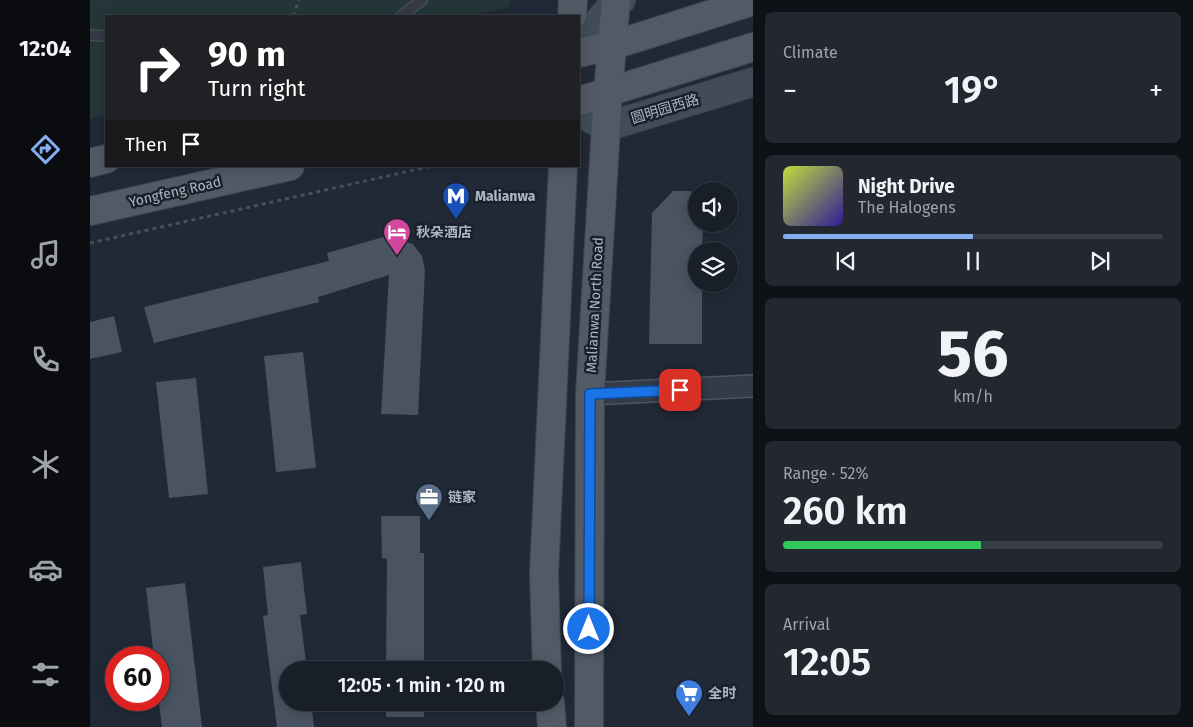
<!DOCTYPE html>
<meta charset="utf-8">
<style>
body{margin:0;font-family:"Fira Sans","Noto Sans SC",sans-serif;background:#222730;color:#f1f3f6;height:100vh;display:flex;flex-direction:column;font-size:19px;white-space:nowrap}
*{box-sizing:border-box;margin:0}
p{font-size:16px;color:#9fa2a8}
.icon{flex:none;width:28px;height:28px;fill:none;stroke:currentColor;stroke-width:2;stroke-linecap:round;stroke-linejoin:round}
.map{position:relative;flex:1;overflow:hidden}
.sheet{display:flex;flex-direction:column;gap:12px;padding:12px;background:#0e1116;width:440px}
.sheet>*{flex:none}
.guide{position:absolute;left:15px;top:15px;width:475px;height:152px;border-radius:0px;box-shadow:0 2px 12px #0003,0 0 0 1px #373d45;background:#202124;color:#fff;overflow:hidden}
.buttons{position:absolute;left:598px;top:182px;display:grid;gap:10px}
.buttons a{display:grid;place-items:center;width:50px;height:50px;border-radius:50%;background:#191f28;box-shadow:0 2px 12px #0003,0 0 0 1px #373d45;font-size:25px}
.speed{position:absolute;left:15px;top:646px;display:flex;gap:10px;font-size:25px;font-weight:700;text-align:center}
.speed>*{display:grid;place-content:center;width:65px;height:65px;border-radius:50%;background:#191f28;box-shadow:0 2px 12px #0003,0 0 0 1px #373d45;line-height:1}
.speed .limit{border:8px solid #d22;background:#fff;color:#111}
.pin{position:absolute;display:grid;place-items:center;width:42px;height:42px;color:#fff;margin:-21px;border-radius:10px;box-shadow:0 2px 8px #0006}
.me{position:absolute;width:55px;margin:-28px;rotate:0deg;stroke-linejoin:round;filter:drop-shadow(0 0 4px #0008)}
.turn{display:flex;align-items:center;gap:18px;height:105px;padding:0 20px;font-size:22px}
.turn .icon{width:65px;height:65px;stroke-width:2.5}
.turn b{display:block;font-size:35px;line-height:42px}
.then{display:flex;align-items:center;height:48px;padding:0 20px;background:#0003;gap:10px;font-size:19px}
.big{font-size:38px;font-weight:600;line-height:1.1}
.sheet .widget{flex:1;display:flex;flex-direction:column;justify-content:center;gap:8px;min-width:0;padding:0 18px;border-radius:8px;background:#222730}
.sheet .dial{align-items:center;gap:0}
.dial b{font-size:65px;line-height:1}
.song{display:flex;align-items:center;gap:15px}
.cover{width:60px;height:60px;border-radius:8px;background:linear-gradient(135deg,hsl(70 70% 55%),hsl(250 70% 35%))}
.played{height:5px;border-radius:2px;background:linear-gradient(90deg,#85adf1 50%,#373d45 50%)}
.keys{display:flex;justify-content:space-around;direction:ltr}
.heat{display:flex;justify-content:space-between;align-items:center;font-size:28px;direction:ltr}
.charge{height:8px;border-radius:4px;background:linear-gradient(90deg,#34c759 52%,#373d45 0)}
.trip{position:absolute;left:189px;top:661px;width:285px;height:50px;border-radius:25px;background:#191f28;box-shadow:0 2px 12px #0003,0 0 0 1px #373d45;font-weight:600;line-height:50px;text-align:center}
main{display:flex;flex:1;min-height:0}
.tab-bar{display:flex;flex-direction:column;width:90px;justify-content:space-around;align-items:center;background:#0a0c10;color:#9fa2a8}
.tab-bar .icon{width:35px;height:35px}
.tab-bar .selected{color:#85adf1}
.tab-bar b{font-size:22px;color:#f1f3f6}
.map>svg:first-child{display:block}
.green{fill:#243638}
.building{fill:#495361}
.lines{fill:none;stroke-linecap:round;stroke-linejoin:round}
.lane-casing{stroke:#4f5661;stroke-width:12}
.street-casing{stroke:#4f5661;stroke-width:24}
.secondary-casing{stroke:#3e4550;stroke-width:30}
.primary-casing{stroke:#3e4550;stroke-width:30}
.path{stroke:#425356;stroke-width:3;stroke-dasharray:4 4;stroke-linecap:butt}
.lane{stroke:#343b46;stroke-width:10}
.street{stroke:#343b46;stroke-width:21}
.secondary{stroke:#424b59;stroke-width:28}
.primary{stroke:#525a66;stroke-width:28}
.route-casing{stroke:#114b97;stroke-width:12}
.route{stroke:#1a73e8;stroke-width:9}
.labels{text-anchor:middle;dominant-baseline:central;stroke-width:5;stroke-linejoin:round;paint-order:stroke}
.street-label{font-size:14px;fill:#aeb6c3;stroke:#1a212b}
.poi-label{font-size:14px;font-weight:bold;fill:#aeb6c3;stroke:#1a212b;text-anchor:start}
</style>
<main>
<nav class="tab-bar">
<b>12:04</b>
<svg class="icon selected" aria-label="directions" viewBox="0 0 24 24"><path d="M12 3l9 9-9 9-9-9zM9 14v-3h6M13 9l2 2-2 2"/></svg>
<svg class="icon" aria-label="music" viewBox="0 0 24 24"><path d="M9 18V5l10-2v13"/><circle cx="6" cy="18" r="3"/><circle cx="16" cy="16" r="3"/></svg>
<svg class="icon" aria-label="phone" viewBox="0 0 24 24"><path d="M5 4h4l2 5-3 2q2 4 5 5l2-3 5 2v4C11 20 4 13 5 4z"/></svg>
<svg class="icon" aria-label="climate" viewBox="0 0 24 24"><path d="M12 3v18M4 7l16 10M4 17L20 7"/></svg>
<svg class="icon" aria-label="car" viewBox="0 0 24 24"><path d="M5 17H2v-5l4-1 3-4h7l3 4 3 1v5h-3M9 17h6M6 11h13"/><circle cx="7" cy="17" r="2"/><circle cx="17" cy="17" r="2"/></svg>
<svg class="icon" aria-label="filters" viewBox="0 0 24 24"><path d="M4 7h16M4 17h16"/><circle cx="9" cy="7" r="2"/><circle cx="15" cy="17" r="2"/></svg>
</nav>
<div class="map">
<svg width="663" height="727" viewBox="0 0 663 727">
<rect width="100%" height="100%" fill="#212936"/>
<!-- green -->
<path class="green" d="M0,0H420L419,7L383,16H16V115L0,119Z"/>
<!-- building -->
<g class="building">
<path d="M583,191H600L606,197V224H613L612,251H606V284H612V344H559L562,213Z"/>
<path d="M297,236L323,244L332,256L335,270L328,415L291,414L299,275L228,297L229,302L64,343L54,307L239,261L237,253Z"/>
<path d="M24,316L32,352L0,359V322Z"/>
<path d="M213,352L226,468L186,472L174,356Z"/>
<path d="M106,378L118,494L79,498L66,382Z"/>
<path d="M291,516H330V553H334V670H296L297,559L292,558Z"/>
<path d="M211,562L217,614L210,615L217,670H198V702H221L224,727H187L173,616L178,615L173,567Z"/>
<path d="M95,583L112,727H72L69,702V658H64L56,588Z"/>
<rect x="296" y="702" width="38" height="15"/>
</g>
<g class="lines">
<!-- lane casing -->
<g class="lane-casing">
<g id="lane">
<path d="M311,16L332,0"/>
<path d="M0,35L16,36"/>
</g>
</g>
<!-- street casing -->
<g class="street-casing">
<path id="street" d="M500,394L663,386"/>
</g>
<!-- secondary casing -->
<g class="secondary-casing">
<g id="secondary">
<path d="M489,45L526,1L531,0"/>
<path d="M489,112L516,127L663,82"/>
</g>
</g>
<!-- primary casing -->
<g class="primary-casing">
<g id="primary">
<path d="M482,16L483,0"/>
<path d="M489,53L524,45L663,1"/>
<path d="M489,101L663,47"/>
<path d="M0,163L16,159"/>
<path d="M0,211L200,166"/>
<path d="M457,670L454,574L473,166"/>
<path d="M460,702L462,727"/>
<path d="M499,727L500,394L518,93L526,0"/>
</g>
</g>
<!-- path -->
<g class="path">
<path d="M203,16L209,0"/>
<path d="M0,243L342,166"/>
</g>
<!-- lane -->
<use href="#lane" class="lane"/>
<!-- street -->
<use href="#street" class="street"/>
<!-- secondary -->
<use href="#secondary" class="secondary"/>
<!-- primary -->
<use href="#primary" class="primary"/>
</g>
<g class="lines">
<!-- route casing -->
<g class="route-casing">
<path id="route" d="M499,629L500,394L590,390"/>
</g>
<!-- route -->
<use href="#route" class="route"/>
</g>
<!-- icons -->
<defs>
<g id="metro-pin" transform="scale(1.4375)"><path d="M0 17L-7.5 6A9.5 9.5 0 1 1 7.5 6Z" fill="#1a4fb4" stroke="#1a212b"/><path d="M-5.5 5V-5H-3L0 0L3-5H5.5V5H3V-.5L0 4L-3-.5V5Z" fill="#fff"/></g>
<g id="hotel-pin" transform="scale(1.4375)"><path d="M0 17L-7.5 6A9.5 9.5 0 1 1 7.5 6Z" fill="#d1479c" stroke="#1a212b"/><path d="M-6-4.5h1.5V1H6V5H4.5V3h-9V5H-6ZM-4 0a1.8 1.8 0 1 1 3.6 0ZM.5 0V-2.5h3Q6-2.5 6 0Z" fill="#fff"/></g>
<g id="office-pin" transform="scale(1.4375)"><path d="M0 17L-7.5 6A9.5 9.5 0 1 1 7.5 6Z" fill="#5c6f8a" stroke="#1a212b"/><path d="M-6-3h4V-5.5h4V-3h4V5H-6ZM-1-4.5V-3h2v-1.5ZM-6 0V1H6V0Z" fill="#fff"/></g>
<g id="supermarket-pin" transform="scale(1.4375)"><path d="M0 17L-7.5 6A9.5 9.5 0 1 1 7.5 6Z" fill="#3f7fe0" stroke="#1a212b"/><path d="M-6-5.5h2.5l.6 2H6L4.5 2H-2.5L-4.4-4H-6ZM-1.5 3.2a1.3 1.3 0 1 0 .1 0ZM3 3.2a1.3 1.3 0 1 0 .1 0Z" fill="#fff"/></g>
</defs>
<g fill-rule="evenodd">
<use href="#metro-pin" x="366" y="196"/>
<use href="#hotel-pin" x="307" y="232"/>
<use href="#office-pin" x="339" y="497"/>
<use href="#supermarket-pin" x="599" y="693"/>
</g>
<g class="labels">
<!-- street labels -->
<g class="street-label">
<text transform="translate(575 109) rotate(-17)">圆明园西路</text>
<text transform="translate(85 192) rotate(-13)">Yongfeng Road</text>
<text transform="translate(505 305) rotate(-87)">Malianwa North Road</text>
</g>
<!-- poi labels -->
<g class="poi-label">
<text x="385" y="196">Malianwa</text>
<text x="326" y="232">秋朵酒店</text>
<text x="358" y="497">链家</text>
<text x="618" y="693">全时</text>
</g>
</g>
</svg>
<div class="buttons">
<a><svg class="icon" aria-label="sound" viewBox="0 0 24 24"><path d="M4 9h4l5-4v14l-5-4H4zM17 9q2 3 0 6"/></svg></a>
<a><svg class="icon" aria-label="layers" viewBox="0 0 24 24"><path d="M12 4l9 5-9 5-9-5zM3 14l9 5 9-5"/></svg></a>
</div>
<div class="speed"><div class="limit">60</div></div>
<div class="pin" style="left:590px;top:390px;background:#d93025"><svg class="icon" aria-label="arrive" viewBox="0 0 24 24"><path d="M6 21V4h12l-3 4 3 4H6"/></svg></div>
<svg class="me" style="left:499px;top:629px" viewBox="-20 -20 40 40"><circle r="17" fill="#1a73e8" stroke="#fff" stroke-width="3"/><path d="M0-11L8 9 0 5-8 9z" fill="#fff"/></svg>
<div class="trip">12:05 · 1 min · 120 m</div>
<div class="guide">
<div class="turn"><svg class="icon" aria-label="right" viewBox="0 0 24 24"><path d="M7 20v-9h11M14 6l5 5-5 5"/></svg><div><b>90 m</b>Turn right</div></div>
<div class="then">Then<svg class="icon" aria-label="arrive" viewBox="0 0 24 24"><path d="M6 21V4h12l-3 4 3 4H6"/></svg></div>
</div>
</div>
<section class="sheet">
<div class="widget"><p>Climate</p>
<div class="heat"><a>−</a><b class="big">19°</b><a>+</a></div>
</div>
<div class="widget">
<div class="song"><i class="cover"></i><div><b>Night Drive</b><p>The Halogens</p></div></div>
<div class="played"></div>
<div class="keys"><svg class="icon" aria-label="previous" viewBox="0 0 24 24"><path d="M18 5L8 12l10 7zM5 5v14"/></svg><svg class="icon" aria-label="pause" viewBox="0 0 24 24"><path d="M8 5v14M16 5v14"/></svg><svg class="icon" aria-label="next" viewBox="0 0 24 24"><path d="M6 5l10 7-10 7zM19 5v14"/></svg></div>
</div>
<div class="widget dial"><b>56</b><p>km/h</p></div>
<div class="widget"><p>Range · 52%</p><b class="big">260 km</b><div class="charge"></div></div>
<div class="widget"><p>Arrival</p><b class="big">12:05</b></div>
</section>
</main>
